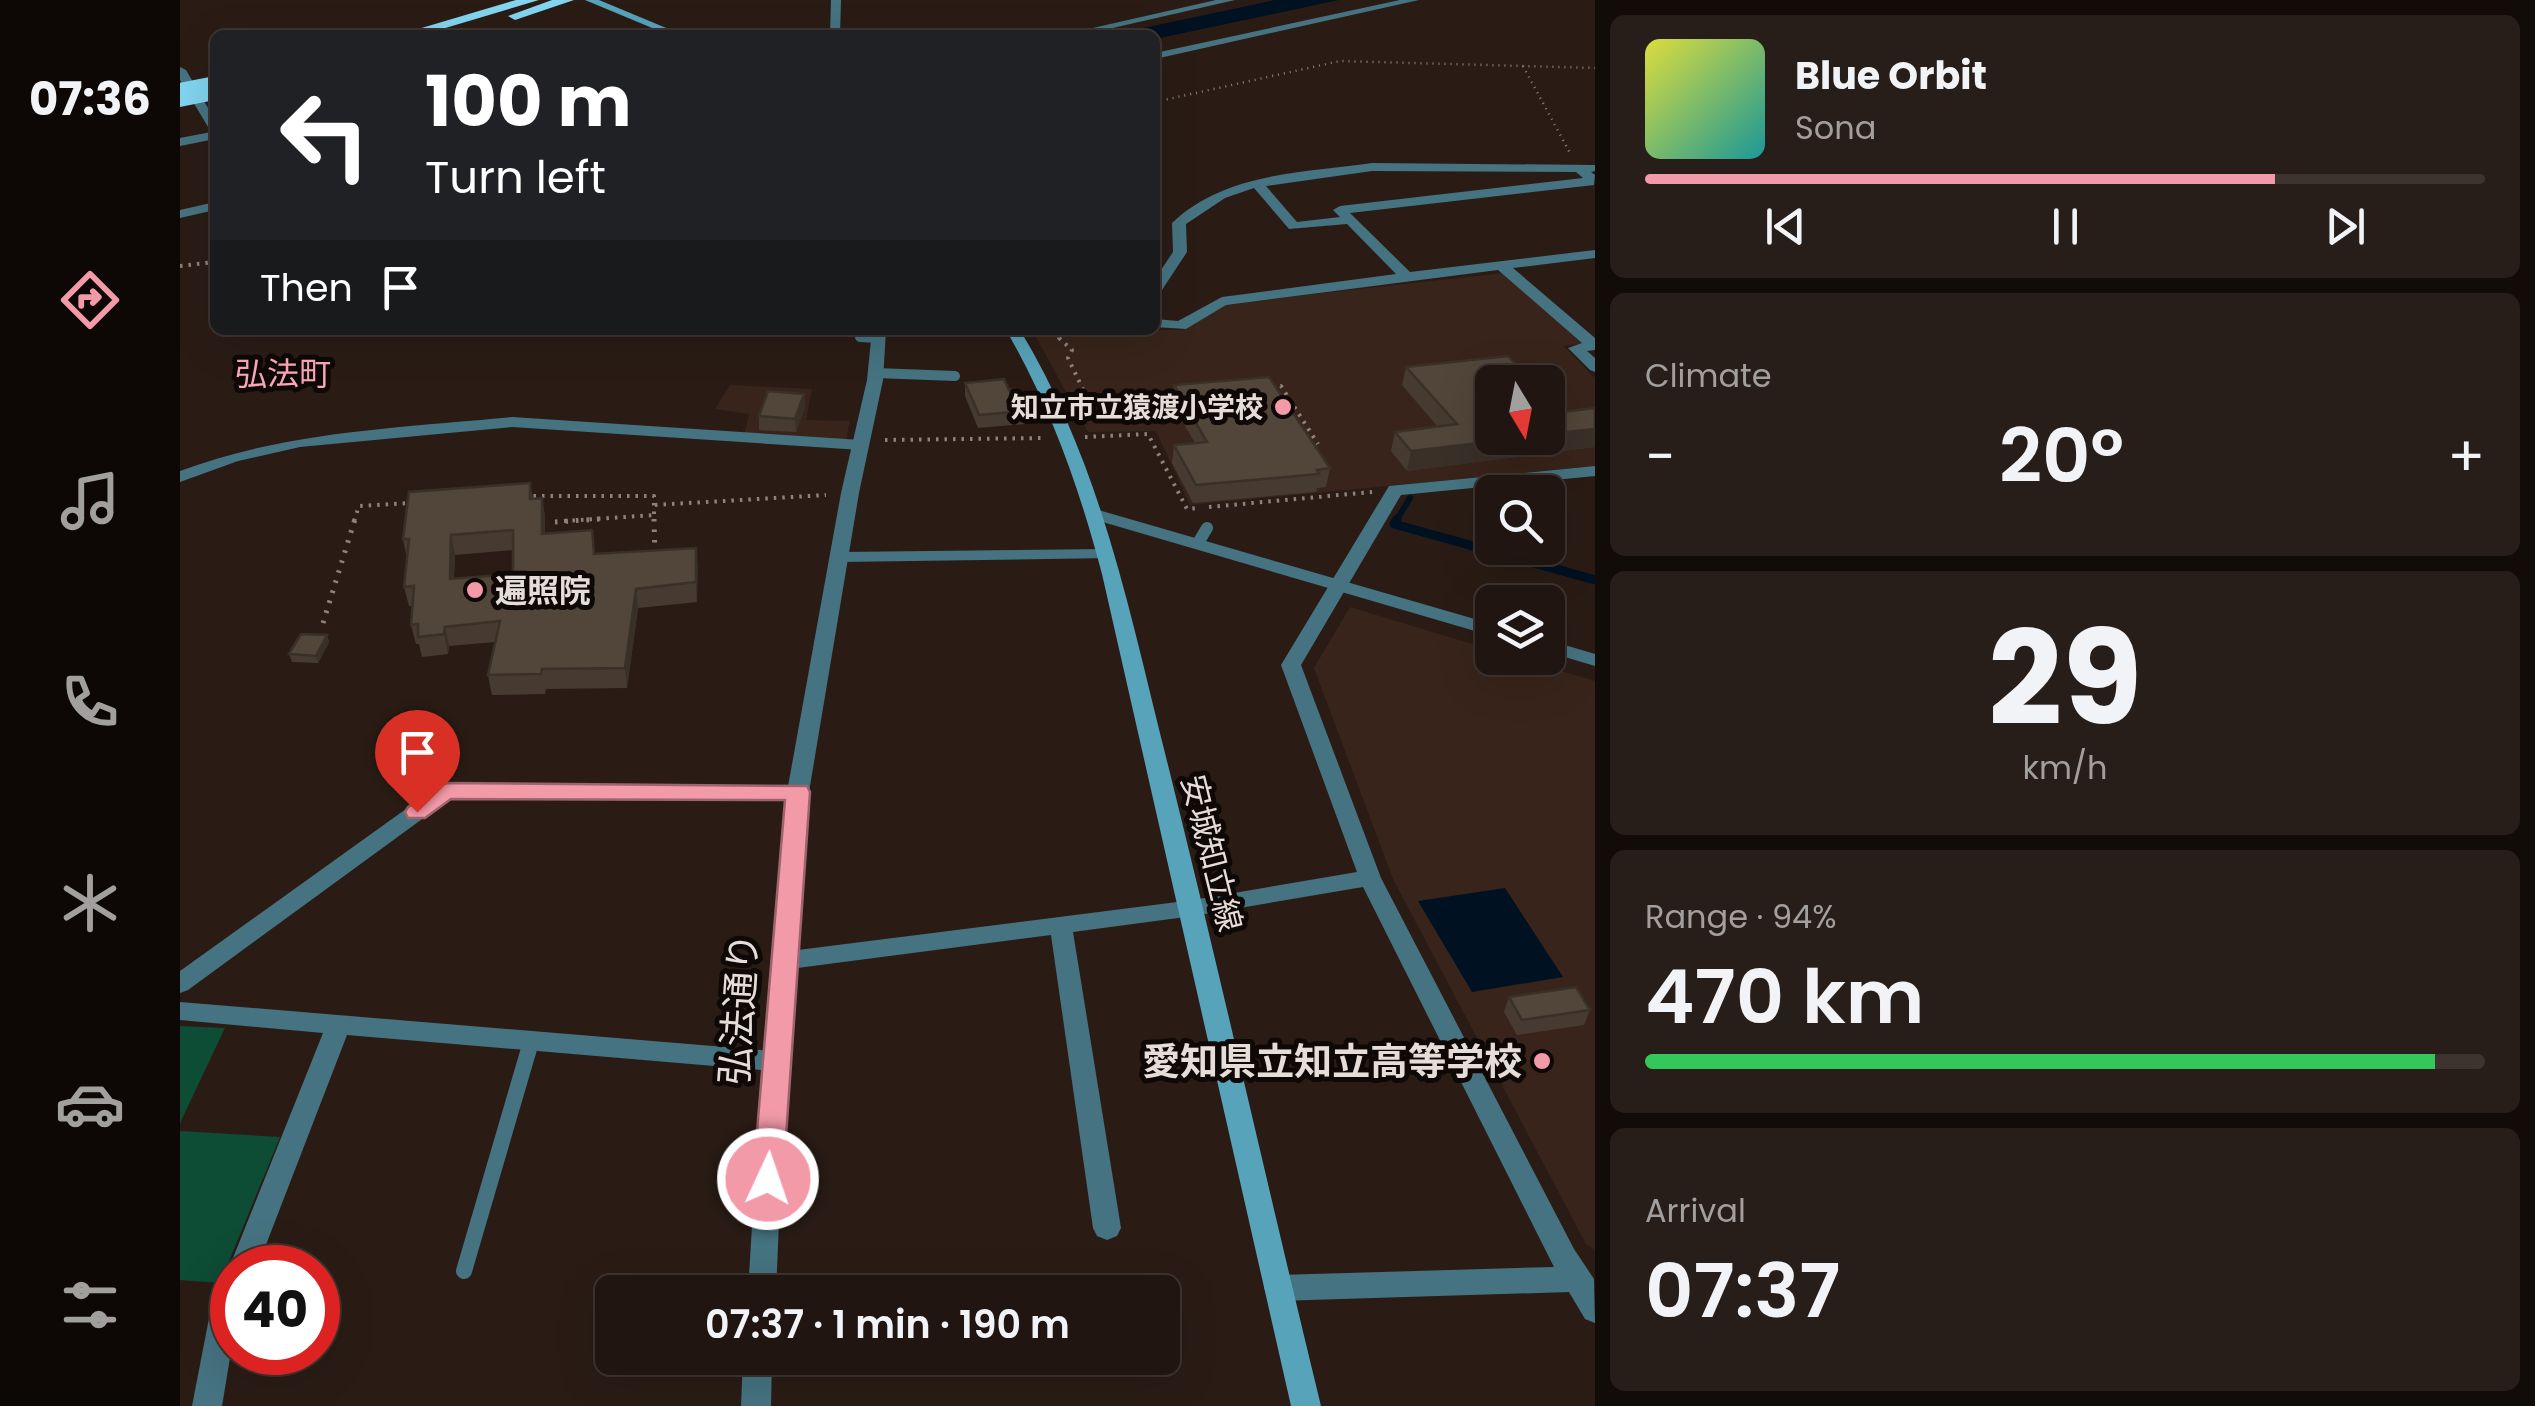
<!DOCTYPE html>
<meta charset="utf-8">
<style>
body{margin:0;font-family:Poppins,"Noto Sans JP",sans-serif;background:#281e19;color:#f1f3f6;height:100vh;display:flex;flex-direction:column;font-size:38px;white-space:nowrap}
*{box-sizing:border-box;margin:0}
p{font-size:32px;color:#a29f9f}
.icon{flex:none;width:55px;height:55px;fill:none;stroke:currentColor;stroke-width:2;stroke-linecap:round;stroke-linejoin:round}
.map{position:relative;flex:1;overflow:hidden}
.details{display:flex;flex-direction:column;gap:15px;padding:15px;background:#120c09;width:940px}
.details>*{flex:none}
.hud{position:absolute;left:30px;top:30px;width:950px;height:305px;border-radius:15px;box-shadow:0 10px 40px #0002,0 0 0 2px #3d3430;background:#202124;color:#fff;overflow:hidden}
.needle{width:65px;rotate:170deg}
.controls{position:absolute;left:1295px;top:365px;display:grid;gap:20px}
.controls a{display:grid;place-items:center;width:90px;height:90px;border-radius:15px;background:#201510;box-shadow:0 10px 40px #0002,0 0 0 2px #3d3430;font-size:50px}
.speed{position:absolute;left:30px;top:1245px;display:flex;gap:20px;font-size:50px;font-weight:700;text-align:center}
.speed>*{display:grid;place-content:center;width:130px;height:130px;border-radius:50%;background:#201510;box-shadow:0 10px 40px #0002,0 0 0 2px #3d3430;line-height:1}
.speed .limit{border:15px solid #d22;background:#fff;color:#111}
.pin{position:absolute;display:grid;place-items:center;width:85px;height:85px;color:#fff;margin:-102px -42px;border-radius:50% 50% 50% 0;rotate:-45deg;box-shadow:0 0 10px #0007}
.pin .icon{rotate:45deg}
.me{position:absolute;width:110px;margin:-55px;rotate:3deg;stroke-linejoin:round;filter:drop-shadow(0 0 8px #0008)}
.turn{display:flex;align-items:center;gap:35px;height:210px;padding:0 50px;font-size:45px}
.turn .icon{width:130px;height:130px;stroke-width:2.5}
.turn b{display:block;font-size:70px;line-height:85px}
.then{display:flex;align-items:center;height:95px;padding:0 50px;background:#0003;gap:20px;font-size:38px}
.big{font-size:75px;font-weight:600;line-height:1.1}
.details .tile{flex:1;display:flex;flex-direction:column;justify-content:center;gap:15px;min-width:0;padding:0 35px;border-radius:15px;background:#281e19}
.details .dial{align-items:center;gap:0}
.dial b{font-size:130px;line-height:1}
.song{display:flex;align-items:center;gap:30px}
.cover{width:120px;height:120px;border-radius:15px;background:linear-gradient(135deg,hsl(60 70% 55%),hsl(180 70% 35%))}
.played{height:10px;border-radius:5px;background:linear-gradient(90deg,#f39aa9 75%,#3d3430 75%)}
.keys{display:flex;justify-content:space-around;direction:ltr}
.heat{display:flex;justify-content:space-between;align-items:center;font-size:55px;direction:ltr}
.charge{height:15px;border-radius:8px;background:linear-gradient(90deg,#34c759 94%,#3d3430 0)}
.trip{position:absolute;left:415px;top:1275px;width:585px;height:100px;border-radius:15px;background:#201510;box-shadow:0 10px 40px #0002,0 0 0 2px #3d3430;font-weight:600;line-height:100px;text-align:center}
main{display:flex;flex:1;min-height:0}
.tabs{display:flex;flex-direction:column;width:180px;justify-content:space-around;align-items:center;background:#0d0806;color:#a29f9f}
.tabs .icon{width:70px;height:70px}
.tabs .selected{color:#f39aa9}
.tabs b{font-size:45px;color:#f1f3f6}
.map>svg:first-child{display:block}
.built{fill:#38241a;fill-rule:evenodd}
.green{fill:#0d4c35}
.water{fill:#001121}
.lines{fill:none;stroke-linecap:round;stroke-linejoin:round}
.stream-far1{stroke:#001121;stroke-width:6}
.stream{stroke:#001121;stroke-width:9}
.path-far2{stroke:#8e827c;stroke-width:2.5;stroke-dasharray:1 5;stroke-linecap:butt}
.path-far1{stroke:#8e827c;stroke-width:4;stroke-dasharray:2.5 6;stroke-linecap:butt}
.path{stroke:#8e827c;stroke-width:5;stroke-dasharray:2.5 8;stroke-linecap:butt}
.service-far2{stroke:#467381;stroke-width:10}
.service-far1{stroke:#467381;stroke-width:12}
.service{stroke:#467381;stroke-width:16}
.minor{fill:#467381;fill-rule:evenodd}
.tertiary{fill:#467381;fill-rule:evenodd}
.secondary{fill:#57a3ba;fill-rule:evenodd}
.trunk{fill:#82d4ef;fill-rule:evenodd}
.trunk-bridge{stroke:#82d4ef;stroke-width:16}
.wall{fill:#473b31;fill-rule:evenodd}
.shaded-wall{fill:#393028}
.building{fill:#524539;stroke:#393028;stroke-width:2.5;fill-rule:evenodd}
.route{fill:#f39aa9;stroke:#9e646e;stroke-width:2.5}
.poi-dot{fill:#f39aa9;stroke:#0e0806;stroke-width:4}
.labels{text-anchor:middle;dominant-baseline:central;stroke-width:10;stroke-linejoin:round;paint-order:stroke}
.far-poi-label{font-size:28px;font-weight:bold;fill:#e7ddd8;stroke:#0e0806;text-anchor:end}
.far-quarter-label{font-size:32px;fill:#faa7b5;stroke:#0e0806}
.poi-label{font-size:32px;font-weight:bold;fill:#e7ddd8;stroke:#0e0806;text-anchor:start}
.street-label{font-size:32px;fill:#e7ddd8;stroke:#0e0806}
.near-street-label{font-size:38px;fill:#e7ddd8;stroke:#0e0806}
.near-poi-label{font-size:38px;font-weight:bold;fill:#e7ddd8;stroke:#0e0806;text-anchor:end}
</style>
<main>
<nav class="tabs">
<b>07:36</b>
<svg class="icon selected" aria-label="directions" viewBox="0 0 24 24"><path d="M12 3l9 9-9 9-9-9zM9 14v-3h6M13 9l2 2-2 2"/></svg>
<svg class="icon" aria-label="music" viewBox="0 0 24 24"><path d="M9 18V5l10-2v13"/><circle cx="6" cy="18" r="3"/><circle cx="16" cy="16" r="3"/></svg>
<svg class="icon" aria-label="phone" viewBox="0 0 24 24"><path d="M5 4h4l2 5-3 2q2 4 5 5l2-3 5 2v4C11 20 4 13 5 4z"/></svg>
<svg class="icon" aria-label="climate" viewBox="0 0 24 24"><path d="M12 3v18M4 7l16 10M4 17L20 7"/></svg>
<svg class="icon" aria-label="car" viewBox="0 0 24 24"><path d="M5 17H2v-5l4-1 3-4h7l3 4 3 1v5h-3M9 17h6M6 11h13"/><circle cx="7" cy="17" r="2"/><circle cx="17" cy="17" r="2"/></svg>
<svg class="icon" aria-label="filters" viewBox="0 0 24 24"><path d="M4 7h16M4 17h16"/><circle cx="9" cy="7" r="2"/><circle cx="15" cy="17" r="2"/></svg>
</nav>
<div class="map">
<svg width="1415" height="1406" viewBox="0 0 1415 1406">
<rect width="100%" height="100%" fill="#2a1c15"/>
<!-- built -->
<g class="built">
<path d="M1324,273L1404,343L1383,346L1415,378V466L1010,505L976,431L908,432L852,330H1002L1042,304ZM1312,382H1368V438H1312Z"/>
<path d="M550,385L632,389L626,420L670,421L666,440L564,436L569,414L535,409Z"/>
<path d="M1170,607L1312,650V658H1337L1415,681V1250L1406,1244L1213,879L1134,668Z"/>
</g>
<!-- green -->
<g class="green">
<path d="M0,1026L45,1028L0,1123Z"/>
<path d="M0,1131L100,1137L40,1283L0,1280Z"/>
</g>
<!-- water -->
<g class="water">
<path d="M1095,0H1159L975,39V35H930Z"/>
<path d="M1325,888L1383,977L1292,992L1238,901Z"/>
</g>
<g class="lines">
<!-- stream-far1 -->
<path class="stream-far1" d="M1216,521L1230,498"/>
<!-- stream -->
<path class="stream" d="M1217,519L1214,524L1415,580"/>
<!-- path-far2 -->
<g class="path-far2">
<path d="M1343,66L1390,153"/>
<path d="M975,102L1160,61L1415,68"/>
</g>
<!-- path-far1 -->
<g class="path-far1">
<path d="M0,266L35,262"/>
<path d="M882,330L879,338L892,350L888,358L909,402L993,398L992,395"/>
<path d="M1092,387L1101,386L1138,444"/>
<path d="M905,437L968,434L1007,509L1018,508"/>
<path d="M705,440L864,438"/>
<path d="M345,496H474V521"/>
<path d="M475,505L646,495"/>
<path d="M1029,507L1192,492"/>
<path d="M174,521L179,506L229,503"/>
<path d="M384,521L475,515"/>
</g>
<!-- path -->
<g class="path">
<path d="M474,519L475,556"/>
<path d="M375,522L420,519"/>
<path d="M143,623L175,519"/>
</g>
<!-- service-far2 -->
<g class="service-far2">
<path d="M680,337L699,338"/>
<path d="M696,373L775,376"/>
</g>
<!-- service-far1 -->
<path class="service-far1" d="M1018,543L1027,528"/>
<!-- service -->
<path class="service" d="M284,1271L351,1042"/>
<!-- minor -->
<g class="minor">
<path d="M651,0H661L660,35H650Z"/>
<path d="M1036,0H1055L902,35H882Z"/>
<path d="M1220,0H1239L975,59V53Z"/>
<path d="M0,67L6,70L35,120V139L0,146V138L31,132L0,80Z"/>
<path d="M1192,163L1415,165V171L1411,172L1415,175L1414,185L1170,213L1230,272L1415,250V258L1333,268L1415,338V350L1407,351L1415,358V372L1410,370L1388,348L1402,343L1318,270L1046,305L1006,329L975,327V319L998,321L1042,297L1216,274L1167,224L1109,229L1074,188L1045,198L1006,224L1007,252L980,293L975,294V279L993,252L992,223C1046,172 1123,173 1192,163ZM1192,171L1396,172L1403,178L1160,206L1153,210L1160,217L1117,222L1086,186Z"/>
<path d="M35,202V210L0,218V210Z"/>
<path d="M332,417L681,440L689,445L681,450L332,427L120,447L58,461L0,482V471C107,431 219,428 332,417Z"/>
<path d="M1415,466V476L1221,495L1121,665L1201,878L1394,1249L1414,1279L1415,1323L1405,1319L1389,1292L1098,1301L1088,1297L1084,1288L1088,1279L1098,1275L1374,1267L1183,887L1013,916L893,932L941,1228L937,1236L927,1240L917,1236L913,1228L871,935L602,970L594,967L590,961L594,955L602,952L1013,900L1177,872L1101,665L1209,486Z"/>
<path d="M925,549L931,550L934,554L931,558L661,562L652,557L661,552Z"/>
<path d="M266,784L618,785L629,792L618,799L271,798L8,990L0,993V971L258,786Z"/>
<path d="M0,1002L594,1051L603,1054L606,1061L603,1068L594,1071L167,1035L77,1268H52V1275L49,1268L143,1033L0,1020Z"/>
<path d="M52,1280V1346L42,1406H12L30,1313L42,1284Z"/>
</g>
<!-- tertiary -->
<g class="tertiary">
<path d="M692,330H706L703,380L679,493L629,792L606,1061L596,1292H568L582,1061L607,792L661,493L687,380Z"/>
<path d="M915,509L1312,624V636L909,518L906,514Z"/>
<path d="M1368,640L1415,654V666L1368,652Z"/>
<path d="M563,1358H592L591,1406H561Z"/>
</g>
<!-- secondary -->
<g class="secondary">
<path d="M405,0H419L503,35H489Z"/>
<path d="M826,330H840C923,468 949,612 988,765C1041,978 1089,1193 1141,1406H1111L922,574C899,487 871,408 826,330Z"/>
</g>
<!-- trunk -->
<g class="trunk">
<path d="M336,0H359L242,35H218Z"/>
<path d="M372,0H394L335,20L328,16Z"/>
<path d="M35,90V100L0,107V97Z"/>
</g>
<!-- trunk-bridge -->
<path class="trunk-bridge" d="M0,91L35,84"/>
</g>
<!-- wall -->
<g class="wall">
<path d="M1226,367L1415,447L1227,471L1211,451L1215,432L1258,427L1222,385Z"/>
<path d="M785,383L829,390L846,411L845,424L798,428L785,396Z"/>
<path d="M994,385L1150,468L1146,487L1137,488L1136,492L1013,503L992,463L994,445L1015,443L991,402Z"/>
<path d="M624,394L625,407L616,432L579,430V416Z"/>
<path d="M350,483L353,499L362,498L365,517V534L415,554L516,548L517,602L458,608L447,688L366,689L365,694L312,695L308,675L315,642L269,646L268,654L242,657L239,644H236L231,625L233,606H229L224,587L227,559L223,539ZM333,550V574L274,579L275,555Z"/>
<path d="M147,635L149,642L138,663L112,662L109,654Z"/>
<path d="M1329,997L1410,1010L1404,1025L1337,1035L1324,1012Z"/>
</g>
<!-- shaded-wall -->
<g class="shaded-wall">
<path d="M624,394L625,407L616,432L615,419Z"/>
<path d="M1415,429V447L1227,471L1231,451L1343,438H1368V434Z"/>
<path d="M362,498L365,517V553L362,534Z"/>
<path d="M271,535L275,555L273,599L270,579Z"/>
<path d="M516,548L518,567L517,602L516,582Z"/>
<path d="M456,589L458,608L447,688L445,668Z"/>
<path d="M265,627L269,646L268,654L264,634Z"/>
<path d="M147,635L149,642L138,663L136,656Z"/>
</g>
<!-- building -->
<g class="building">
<path d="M1328,356L1354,382H1312V438H1343L1231,451L1215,432L1277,424L1226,367Z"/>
<path d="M1089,377L1150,468L1137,470L1139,474L1016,485L994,445L1027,442L994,385Z"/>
<path d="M824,379L829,390L835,389L846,411L799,415L785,383Z"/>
<path d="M588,391L624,394L615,419L579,416Z"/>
<path d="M1368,397L1382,412L1415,408V429L1368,434Z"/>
<path d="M350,483V499L362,498V534L412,530L414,554L516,548V582L456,589L445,668L362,669L361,674L308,675L320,621L265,627L264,634L238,637V624L231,625L234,586L224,587L229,539H223L229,492ZM333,530V574L270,579L271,535Z"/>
<path d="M121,634L147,635L136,656L109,654Z"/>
<path d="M1396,987L1410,1010L1342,1020L1329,997Z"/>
</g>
<!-- route -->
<path class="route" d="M266,783L627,786L630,792L603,1179L598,1188L588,1192L577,1188L573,1179L605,800L271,799L245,818H228L225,812L228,807Z"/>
<!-- markers -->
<g class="poi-dot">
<circle cx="1103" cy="407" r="10"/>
<circle cx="295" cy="590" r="10"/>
<circle cx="1362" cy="1061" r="10"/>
</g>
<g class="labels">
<!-- far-poi labels -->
<g class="far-poi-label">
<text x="1083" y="407">知立市立猿渡小学校</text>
</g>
<!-- far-quarter labels -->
<g class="far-quarter-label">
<text x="103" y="373">弘法町</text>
</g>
<!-- poi labels -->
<g class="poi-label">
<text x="315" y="590">遍照院</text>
</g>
<!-- street labels -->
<g class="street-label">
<text transform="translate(1032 853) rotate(76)">安城知立線</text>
</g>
<!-- near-street labels -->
<g class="near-street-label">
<text transform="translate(559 1009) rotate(-86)">弘法通り</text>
</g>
<!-- near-poi labels -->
<g class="near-poi-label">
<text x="1342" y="1061">愛知県立知立高等学校</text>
</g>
</g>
</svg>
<div class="controls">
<a><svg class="needle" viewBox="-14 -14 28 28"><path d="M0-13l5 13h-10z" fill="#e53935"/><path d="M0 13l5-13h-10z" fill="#a29f9f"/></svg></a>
<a><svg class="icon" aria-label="search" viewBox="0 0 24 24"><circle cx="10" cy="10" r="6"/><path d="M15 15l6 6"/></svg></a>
<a><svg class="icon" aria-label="layers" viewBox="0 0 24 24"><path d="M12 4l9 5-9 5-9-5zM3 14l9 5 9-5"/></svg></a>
</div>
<div class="speed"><div class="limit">40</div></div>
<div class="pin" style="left:237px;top:812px;background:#d93025"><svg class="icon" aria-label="arrive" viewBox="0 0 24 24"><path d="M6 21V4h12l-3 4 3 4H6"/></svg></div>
<svg class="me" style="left:588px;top:1179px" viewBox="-20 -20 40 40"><circle r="17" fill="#f39aa9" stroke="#fff" stroke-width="3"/><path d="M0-11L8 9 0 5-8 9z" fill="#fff"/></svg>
<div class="trip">07:37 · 1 min · 190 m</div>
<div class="hud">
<div class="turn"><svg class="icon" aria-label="left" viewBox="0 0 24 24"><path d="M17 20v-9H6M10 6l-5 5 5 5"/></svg><div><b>100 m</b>Turn left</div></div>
<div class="then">Then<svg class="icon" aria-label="arrive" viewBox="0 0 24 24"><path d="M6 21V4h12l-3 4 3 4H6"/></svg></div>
</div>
</div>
<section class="details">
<div class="tile">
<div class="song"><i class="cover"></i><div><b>Blue Orbit</b><p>Sona</p></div></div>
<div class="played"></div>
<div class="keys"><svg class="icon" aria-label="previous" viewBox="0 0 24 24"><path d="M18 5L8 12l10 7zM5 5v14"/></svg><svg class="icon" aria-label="pause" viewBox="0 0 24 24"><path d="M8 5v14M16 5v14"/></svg><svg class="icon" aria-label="next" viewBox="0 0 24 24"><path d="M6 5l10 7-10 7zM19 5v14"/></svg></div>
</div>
<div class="tile"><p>Climate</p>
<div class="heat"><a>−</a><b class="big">20°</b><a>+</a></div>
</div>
<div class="tile dial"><b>29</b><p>km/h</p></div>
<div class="tile"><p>Range · 94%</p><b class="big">470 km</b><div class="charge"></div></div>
<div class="tile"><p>Arrival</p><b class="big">07:37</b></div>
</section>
</main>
